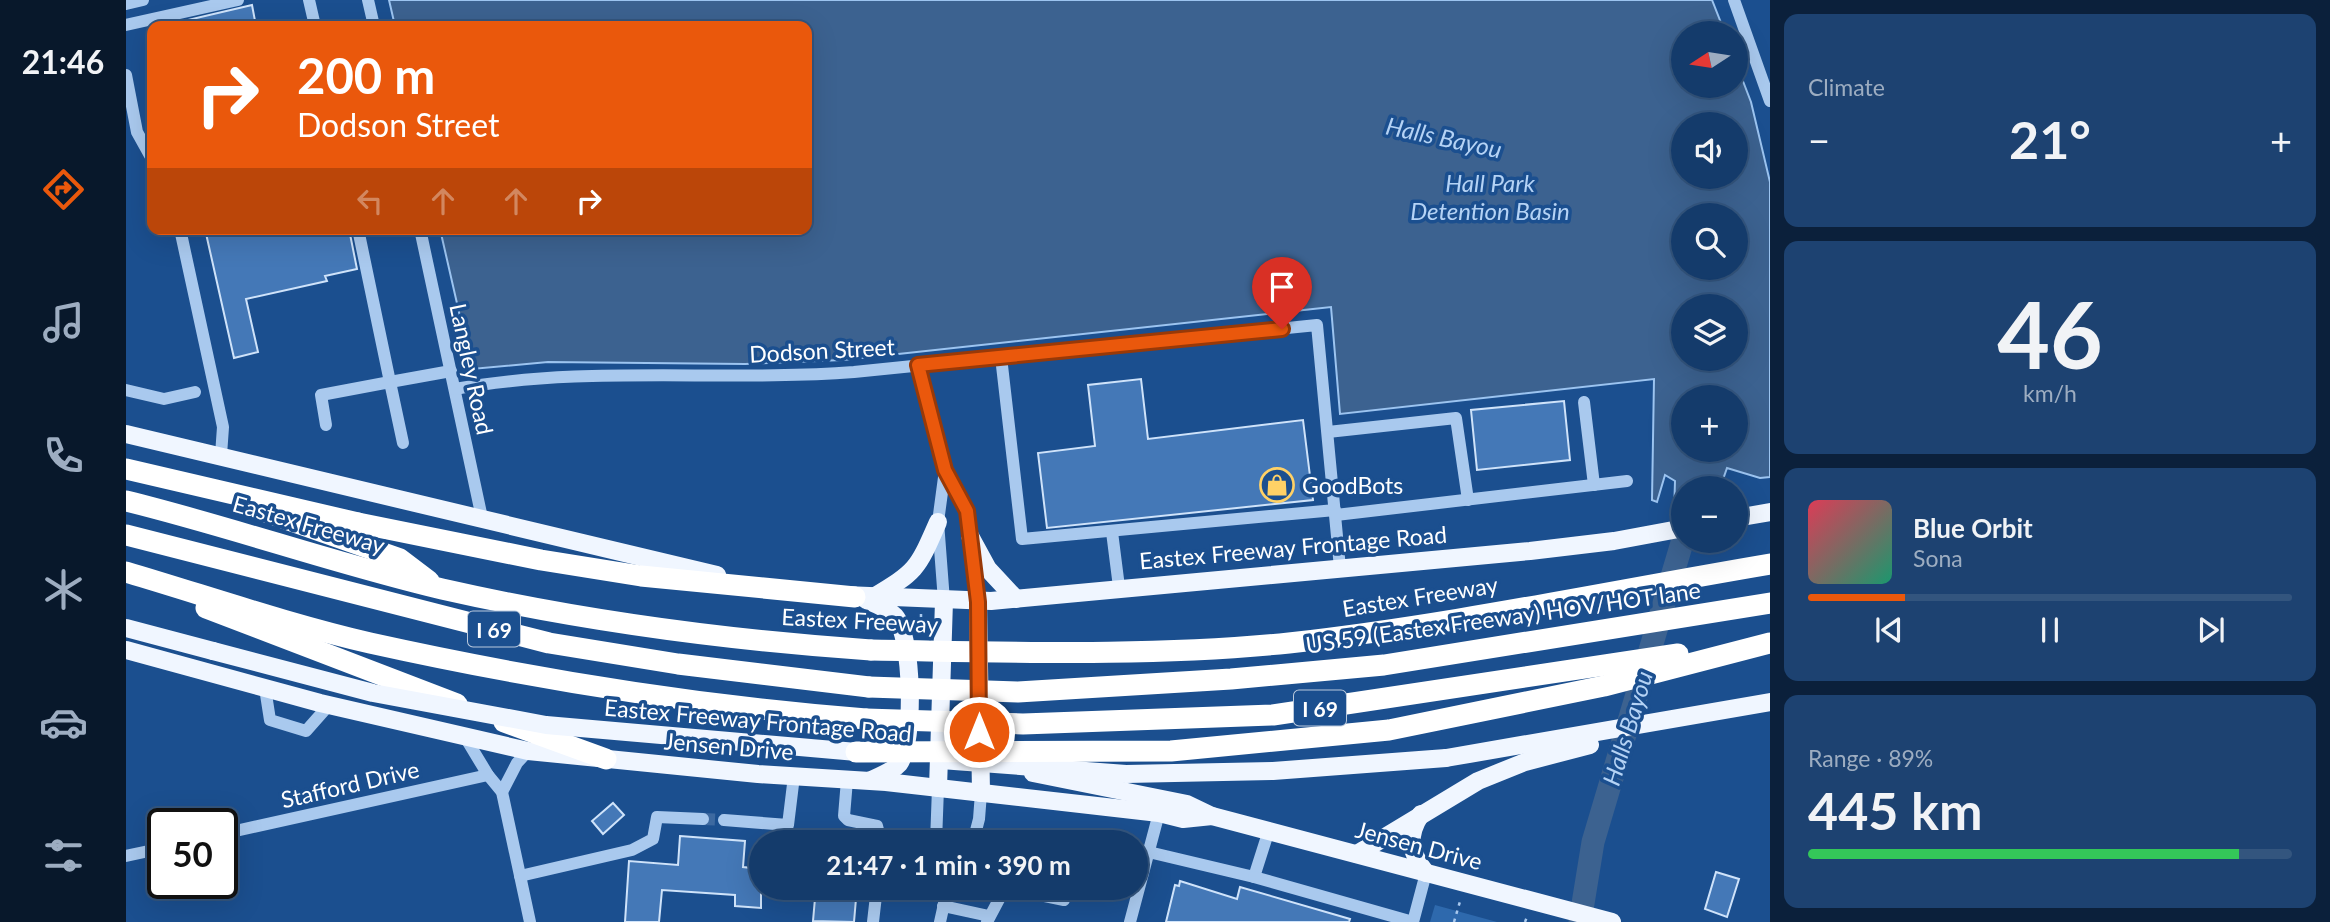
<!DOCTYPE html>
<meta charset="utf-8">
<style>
body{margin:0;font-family:Lato,sans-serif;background:#1d4271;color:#f1f3f6;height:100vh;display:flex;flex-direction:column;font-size:26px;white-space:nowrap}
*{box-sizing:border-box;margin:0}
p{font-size:23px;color:#9dadc1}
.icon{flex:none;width:38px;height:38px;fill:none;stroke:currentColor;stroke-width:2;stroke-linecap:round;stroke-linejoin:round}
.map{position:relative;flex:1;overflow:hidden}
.side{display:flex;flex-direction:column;gap:14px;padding:14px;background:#0b203b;width:560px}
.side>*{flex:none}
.guide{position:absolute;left:21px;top:21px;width:665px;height:214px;border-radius:14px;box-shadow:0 7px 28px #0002,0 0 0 2px #33557e;background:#ea580c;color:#fff;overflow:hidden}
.needle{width:46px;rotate:258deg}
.tools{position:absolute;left:1545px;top:21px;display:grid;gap:14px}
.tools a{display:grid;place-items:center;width:77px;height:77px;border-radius:50%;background:#143b6b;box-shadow:0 7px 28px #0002,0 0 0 2px #33557e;font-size:35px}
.speed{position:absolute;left:21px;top:808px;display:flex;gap:14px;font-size:35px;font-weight:700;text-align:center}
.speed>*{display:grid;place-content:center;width:91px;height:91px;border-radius:50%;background:#143b6b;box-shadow:0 7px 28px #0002,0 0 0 2px #33557e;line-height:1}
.speed .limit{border:4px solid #111;border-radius:10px;background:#fff;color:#111}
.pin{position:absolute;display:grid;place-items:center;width:60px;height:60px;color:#fff;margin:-72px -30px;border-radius:50% 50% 50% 0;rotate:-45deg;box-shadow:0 0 7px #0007}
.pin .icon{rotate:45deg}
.me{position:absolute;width:77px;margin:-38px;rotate:0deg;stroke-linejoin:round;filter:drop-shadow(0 0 5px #0008)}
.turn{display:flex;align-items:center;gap:24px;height:147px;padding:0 35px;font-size:32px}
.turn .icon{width:91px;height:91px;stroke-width:2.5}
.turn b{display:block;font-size:49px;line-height:60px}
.lanes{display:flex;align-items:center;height:66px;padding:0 35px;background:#0003;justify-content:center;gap:35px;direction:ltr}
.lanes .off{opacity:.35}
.big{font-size:52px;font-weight:700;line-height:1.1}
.side .card{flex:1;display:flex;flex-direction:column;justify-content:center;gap:10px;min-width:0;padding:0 24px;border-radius:14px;background:#1d4271}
.side .dial{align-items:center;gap:0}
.dial b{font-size:91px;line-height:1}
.song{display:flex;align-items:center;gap:21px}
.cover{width:84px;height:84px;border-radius:10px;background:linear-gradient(135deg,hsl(350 70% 55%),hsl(160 70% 35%))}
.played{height:7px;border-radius:4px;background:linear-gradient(90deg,#ea580c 20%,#33557e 20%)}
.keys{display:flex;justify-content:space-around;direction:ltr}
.heat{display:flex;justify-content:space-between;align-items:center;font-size:38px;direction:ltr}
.charge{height:10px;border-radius:5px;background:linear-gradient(90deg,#34c759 89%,#33557e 0)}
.trip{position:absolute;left:623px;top:830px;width:399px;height:70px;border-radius:35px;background:#143b6b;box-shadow:0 7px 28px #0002,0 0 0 2px #33557e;font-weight:700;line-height:70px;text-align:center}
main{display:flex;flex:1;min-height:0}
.tab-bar{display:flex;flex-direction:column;width:126px;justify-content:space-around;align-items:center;background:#08182b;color:#9dadc1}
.tab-bar .icon{width:49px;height:49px}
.tab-bar .on{color:#ea580c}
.tab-bar b{font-size:32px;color:#f1f3f6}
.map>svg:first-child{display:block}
.green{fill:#2e69ad}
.water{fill:#3c6290;stroke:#9cc4f0;stroke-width:2;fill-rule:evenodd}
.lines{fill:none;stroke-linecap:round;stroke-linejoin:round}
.river{stroke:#3c6290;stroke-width:23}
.building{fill:#4478b7;stroke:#cfe3fa;stroke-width:2}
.minor-tunnel{stroke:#3d69a0;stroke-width:12;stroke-dasharray:12 6;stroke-linecap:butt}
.path{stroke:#a9c9ee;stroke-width:2.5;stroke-dasharray:3.5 5;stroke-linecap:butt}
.minor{stroke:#a9c9ee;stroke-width:12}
.major{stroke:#f0f6ff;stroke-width:18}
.highway{stroke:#fff;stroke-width:21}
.major-bridge{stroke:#f0f6ff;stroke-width:18}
.highway-bridge{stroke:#fff;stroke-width:21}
.route-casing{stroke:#983908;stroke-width:18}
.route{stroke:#ea580c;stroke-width:12}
.labels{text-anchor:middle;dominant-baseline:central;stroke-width:7;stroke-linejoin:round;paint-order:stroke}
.shield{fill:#1b4f8f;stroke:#bbcadd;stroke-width:2}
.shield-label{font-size:21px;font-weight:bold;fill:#fff}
.street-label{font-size:23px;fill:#fff;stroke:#1b4f8f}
.poi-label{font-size:23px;fill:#fff;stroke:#1b4f8f;text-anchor:start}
.water-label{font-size:24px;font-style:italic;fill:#b5d3f5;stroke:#1b4f8f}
</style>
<main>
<nav class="tab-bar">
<b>21:46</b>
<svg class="icon on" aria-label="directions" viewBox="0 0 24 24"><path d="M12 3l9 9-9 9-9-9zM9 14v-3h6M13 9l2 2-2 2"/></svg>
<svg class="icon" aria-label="music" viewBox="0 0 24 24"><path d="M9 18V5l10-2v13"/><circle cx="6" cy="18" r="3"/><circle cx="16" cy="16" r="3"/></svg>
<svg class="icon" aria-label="phone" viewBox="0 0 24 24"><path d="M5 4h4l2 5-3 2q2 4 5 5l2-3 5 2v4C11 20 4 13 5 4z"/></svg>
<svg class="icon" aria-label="climate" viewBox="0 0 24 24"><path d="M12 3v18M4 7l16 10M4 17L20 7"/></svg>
<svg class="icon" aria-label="car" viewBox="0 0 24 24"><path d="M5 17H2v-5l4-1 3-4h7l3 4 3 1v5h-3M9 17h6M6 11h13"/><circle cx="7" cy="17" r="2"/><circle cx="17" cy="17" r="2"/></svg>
<svg class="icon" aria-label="filters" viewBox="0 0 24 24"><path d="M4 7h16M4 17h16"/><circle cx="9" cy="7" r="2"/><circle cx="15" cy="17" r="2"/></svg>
</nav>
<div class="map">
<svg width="1644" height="922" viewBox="0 0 1644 922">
<rect width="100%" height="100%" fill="#1b4f8f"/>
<!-- green -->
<path class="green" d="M1309,905L1371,922H1304Z"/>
<!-- water -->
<path class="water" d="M263,0H1586L1599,33H1558V86H1610V63L1625,102L1644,182V477L1634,478L1601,468L1594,488H1558L1557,512L1548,514L1549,481L1539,475L1531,502L1526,500L1528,379L1214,414L1205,307L717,360L619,364L422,362L346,369L314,229H681V26H269ZM1610,124V177H1558V124ZM1610,215V268H1558V215ZM1558,306H1610V359H1558ZM1558,397H1610V450H1558Z"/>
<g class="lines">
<!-- river -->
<path class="river" d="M1454,922L1467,842L1558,536"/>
</g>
<!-- building -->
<g class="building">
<path d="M126,5L130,26H49V23Z"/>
<path d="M79,229H223L231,269L199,276L201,281L120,299L132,352L108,358Z"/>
<path d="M1015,379L1022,439L1177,420L1187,500L921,528L912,453L969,446L962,385Z"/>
<path d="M1438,401L1444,460L1351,470L1345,410Z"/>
<path d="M487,803L498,815L477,834L466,821Z"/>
<path d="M554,836L619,841L617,867L635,869V908L609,906V895L536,890L533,922H499L503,861L552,865Z"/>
<path d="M1590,872L1613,879L1601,917L1579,909Z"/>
<path d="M1054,881L1111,899L1114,887L1224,919L1223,922H1040L1049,885L1053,886Z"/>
<path d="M690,887H731L728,922L687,921Z"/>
</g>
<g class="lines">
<!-- minor-tunnel -->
<path class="minor-tunnel" d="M577,819L598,820"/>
<!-- path -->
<g class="path">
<path d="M795,614V635"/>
<path d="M1328,922L1335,898"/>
<path d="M1399,922L1402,914"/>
</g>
<!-- minor -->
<g class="minor">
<path d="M183,0L189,26"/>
<path d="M242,0L248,26"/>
<path d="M1608,0L1644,101"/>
<path d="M0,4L17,0"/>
<path d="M0,25L112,0"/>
<path d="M0,75L11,132L26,159"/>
<path d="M54,229L97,427L95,455"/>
<path d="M232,229L264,382L325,371"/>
<path d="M294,229L356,518"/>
<path d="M875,357L896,539L1209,510"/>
<path d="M792,365L819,470L841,511L852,602"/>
<path d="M329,389C461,365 594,382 728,372L1191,325L1214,568"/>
<path d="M0,390L38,399L69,392"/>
<path d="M1458,402L1468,485"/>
<path d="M200,425L195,395L264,382L277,443"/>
<path d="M1202,432L1330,418L1342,500"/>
<path d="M1210,515L1501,481"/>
<path d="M986,532L993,587"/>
<path d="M818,601L812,522L819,470"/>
<path d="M139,688L144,720L180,731L203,705"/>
<path d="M339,737L362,775L376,792L404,922"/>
<path d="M721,780L718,816L722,820L751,826L755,842"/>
<path d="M376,792L391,763L402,751"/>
<path d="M598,820L662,825L668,776"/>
<path d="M96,834L362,775"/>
<path d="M810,842L812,788"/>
<path d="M847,842L853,819L855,793"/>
<path d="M958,842H973"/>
<path d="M1010,849L1128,877L1143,830"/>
<path d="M0,856L37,848"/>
<path d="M394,876L506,850L527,839L531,817L577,819"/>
<path d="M1128,877L1287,922"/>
<path d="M817,906L863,916"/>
<path d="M747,922L751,887"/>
<path d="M814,922L820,895L828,887"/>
<path d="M861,922L879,888L938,900L942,887"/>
<path d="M1004,922L1033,813"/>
<path d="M1287,922L1300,873"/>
</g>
<!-- major -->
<g class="major">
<path d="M0,434L591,575"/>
<path d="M1610,518L1644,512"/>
<path d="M844,536L862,569L890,599"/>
<path d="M719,595L865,601L1404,551L1488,541L1558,528"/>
<path d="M746,598C791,571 791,570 812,522"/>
<path d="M740,600C750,604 761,608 769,616C787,637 789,742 773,764C767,771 754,776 745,780"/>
<path d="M852,602L855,793"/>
<path d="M0,628L87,651"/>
<path d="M0,650L194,703L402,751L632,774L760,782L1033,813L1057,819L1086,816"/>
<path d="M1320,758L1644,702"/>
<path d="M907,773L1061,804L1086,816L1486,922"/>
<path d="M812,788L818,601"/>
<path d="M1295,814C1280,837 1284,852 1300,873"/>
<path d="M1231,854L1352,781L1399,762L1464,745"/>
</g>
<!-- highway -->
<g class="highway">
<path d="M0,501C106,527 210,564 316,589C457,621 600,640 745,650"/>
<path d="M117,504L274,559L303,581"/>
<path d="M232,523L415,560L515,576L729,597"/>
<path d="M0,535L423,643L552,664L743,687"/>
<path d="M0,572C81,596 162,624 244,643C407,679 573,706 740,719"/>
<path d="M80,608L331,704"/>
<path d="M378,722L480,759"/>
</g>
<!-- major-bridge -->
<g class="major-bridge">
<path d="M87,651L247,693L420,725L742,753"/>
<path d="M815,760L1000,774L1147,771L1320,758"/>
</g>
<!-- highway-bridge -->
<g class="highway-bridge">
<path d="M0,469L232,523"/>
<path d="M745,650C884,652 1025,657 1163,643C1324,625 1484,591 1644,564"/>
<path d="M743,687L892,692L1105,679L1258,665L1644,603"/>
<path d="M740,719L897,724L1147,715L1552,654"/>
<path d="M730,752L1045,751L1263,730L1478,686L1644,643"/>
</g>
</g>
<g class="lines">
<!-- route casing -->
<g class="route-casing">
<path id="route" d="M853,732L852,602L841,511L819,470L792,365L1156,329"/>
</g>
<!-- route -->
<use href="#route" class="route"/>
</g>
<!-- icons -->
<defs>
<g id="shop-ring" transform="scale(1.75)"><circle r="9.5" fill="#1b4f8f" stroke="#ffd166" stroke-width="1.5"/><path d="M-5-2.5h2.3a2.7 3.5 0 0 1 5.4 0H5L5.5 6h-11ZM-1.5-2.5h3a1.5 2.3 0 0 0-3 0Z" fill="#ffd166"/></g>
</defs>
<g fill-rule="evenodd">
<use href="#shop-ring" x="1151" y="485"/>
</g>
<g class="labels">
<!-- shield labels -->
<g class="shield">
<rect x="342" y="611.5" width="52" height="35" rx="5"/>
<rect x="1168" y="690.5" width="52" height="35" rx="5"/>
</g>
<g class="shield-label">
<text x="368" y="629">I 69</text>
<text x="1194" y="708">I 69</text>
</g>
<!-- street labels -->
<g class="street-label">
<text transform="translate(696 350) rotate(-3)">Dodson Street</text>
<text transform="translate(346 369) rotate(78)">Langley Road</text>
<text transform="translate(183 524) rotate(16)">Eastex Freeway</text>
<text transform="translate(1167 547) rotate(-5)">Eastex Freeway Frontage Road</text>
<text transform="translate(1294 596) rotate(-9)">Eastex Freeway</text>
<text transform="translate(1377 617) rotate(-8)">US 59 (Eastex Freeway) HOV/HOT lane</text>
<text transform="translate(734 620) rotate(3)">Eastex Freeway</text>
<text transform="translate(632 720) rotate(5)">Eastex Freeway Frontage Road</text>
<text transform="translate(603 746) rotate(5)">Jensen Drive</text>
<text transform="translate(224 784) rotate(-13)">Stafford Drive</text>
<text transform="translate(1293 845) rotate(15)">Jensen Drive</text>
</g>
<!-- poi labels -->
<g class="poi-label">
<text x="1176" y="485">GoodBots</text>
</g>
<!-- water labels -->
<g class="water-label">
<text transform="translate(1318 137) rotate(12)">Halls Bayou</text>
<text x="1364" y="182">Hall Park<tspan x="1364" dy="28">Detention Basin</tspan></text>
<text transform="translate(1501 728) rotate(-73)">Halls Bayou</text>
</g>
</g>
</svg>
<div class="tools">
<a><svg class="needle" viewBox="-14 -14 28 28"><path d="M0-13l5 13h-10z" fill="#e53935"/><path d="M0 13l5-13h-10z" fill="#9dadc1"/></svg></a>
<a><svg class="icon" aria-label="sound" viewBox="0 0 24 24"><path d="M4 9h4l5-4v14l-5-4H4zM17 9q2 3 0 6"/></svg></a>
<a><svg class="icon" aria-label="search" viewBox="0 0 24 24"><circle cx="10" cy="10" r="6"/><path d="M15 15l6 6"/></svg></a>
<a><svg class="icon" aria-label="layers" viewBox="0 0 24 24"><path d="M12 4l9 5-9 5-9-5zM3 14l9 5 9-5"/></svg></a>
<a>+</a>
<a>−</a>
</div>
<div class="speed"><div class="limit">50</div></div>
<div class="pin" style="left:1156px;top:329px;background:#d93025"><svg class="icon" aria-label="arrive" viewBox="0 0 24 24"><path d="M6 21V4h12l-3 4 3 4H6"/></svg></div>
<svg class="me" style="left:853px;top:732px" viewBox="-20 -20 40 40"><circle r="17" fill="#ea580c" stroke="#fff" stroke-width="3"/><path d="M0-11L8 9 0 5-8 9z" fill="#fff"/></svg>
<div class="trip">21:47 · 1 min · 390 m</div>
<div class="guide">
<div class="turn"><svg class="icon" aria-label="right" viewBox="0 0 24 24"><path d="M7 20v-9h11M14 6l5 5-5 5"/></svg><div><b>200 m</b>Dodson Street</div></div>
<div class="lanes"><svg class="icon off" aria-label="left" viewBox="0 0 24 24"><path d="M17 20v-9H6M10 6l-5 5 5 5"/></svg><svg class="icon off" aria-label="ahead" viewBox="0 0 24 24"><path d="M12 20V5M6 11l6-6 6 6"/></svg><svg class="icon off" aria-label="ahead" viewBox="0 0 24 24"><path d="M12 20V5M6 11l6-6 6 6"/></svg><svg class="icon" aria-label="right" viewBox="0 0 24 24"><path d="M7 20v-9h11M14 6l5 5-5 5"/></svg></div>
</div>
</div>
<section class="side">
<div class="card"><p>Climate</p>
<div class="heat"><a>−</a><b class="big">21°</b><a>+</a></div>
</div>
<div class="card dial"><b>46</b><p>km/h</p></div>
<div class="card">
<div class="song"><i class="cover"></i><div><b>Blue Orbit</b><p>Sona</p></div></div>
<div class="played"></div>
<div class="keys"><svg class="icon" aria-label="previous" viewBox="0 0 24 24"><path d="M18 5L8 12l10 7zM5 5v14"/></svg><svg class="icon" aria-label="pause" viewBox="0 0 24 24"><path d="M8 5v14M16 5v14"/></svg><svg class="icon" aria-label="next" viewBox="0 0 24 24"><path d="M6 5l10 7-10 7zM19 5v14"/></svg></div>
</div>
<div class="card"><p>Range · 89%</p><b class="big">445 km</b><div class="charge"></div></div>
</section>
</main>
